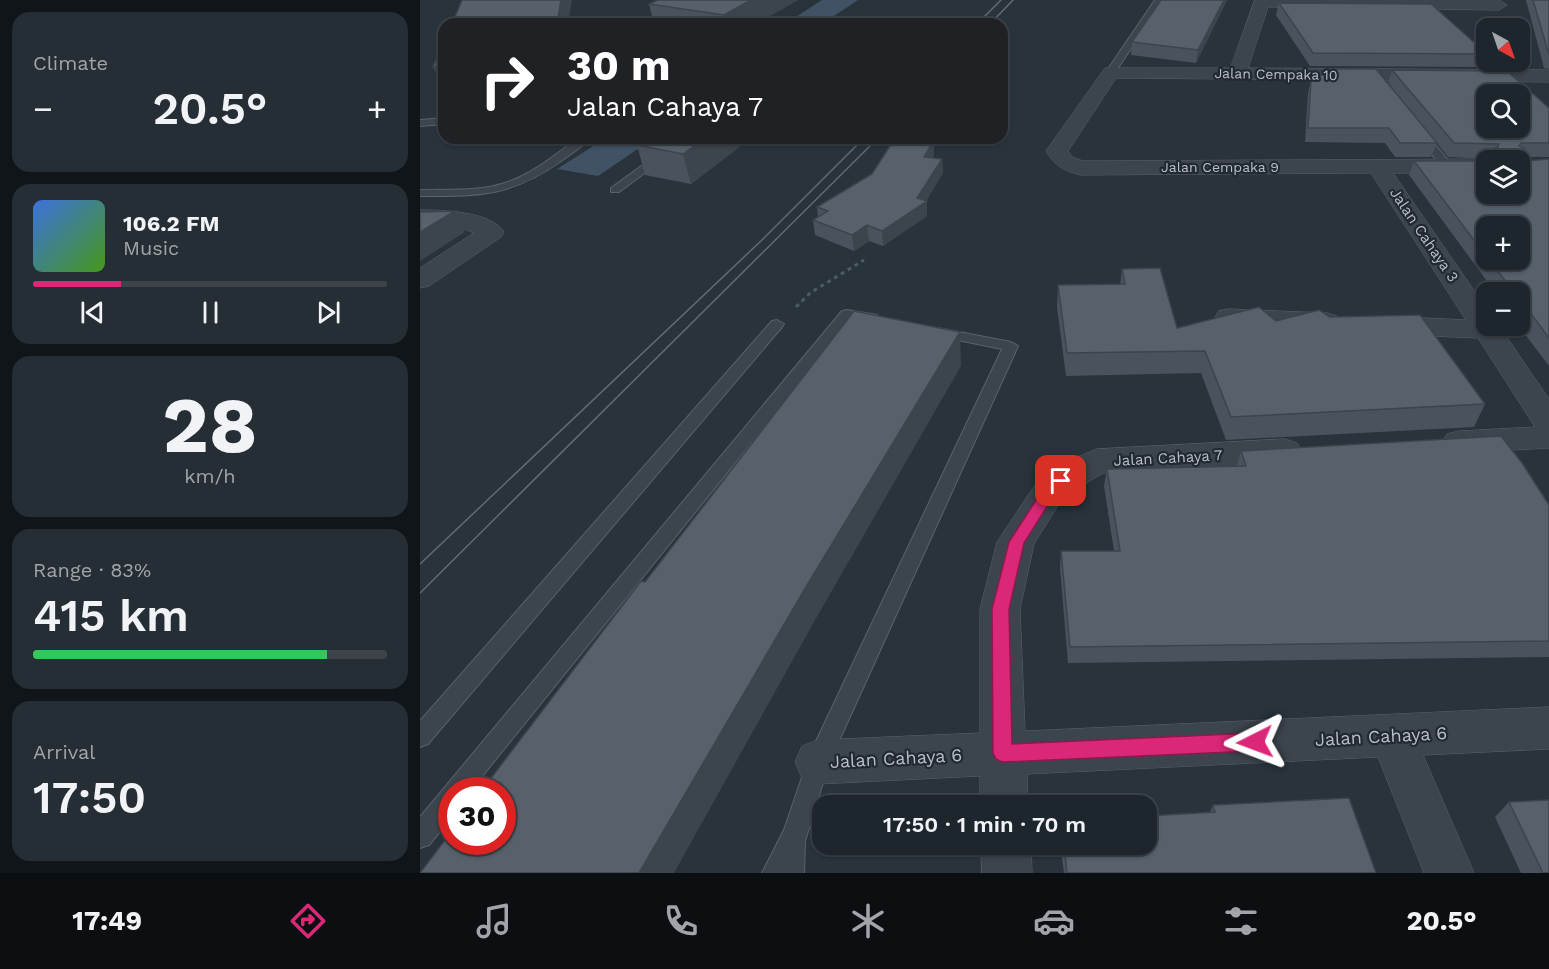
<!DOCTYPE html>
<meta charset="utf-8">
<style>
body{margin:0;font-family:"Work Sans",sans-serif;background:#262e35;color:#f1f3f6;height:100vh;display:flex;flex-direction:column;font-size:22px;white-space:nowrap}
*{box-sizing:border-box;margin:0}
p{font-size:20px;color:#a1a5aa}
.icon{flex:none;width:33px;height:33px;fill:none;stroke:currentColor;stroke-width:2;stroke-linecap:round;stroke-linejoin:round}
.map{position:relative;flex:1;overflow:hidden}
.details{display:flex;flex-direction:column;gap:12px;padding:12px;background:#101519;width:420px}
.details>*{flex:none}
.top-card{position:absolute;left:18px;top:18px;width:570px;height:126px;border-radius:18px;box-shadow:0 2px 4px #0004,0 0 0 2px #3c4349;background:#202124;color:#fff;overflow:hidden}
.needle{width:39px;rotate:140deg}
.buttons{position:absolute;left:1056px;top:18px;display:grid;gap:12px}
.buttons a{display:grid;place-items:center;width:54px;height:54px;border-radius:12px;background:#1e262d;box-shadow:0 2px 4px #0004,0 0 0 2px #3c4349;font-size:30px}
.speed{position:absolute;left:18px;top:777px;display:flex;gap:12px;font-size:30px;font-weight:700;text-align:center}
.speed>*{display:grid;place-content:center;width:78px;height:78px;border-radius:50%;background:#1e262d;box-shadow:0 2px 4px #0004,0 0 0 2px #3c4349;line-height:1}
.speed .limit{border:9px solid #d22;background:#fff;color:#111}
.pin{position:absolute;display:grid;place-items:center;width:51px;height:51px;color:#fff;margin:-26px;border-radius:12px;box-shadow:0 3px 9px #0006}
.me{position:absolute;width:66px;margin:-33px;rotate:267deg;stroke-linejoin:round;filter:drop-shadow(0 0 4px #0008)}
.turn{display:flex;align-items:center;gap:21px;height:126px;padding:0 30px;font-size:27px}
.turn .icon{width:78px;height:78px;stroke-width:2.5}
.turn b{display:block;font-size:42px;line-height:51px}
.big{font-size:45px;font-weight:600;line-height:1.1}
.details .widget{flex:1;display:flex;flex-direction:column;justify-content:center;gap:9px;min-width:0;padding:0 21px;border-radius:18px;background:#262e35}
.details .dial{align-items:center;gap:0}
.dial b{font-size:78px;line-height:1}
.song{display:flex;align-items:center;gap:18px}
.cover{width:72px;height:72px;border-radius:9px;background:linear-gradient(135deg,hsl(220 70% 55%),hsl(100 70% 35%))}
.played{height:6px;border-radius:3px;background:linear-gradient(90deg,#db2777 25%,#3c4349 25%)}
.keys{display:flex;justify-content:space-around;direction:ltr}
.heat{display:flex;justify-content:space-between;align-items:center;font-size:33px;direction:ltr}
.charge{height:9px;border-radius:4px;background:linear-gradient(90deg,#34c759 83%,#3c4349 0)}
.trip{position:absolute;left:392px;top:795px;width:345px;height:60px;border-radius:18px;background:#1e262d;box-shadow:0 2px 4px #0004,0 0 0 2px #3c4349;font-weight:600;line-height:60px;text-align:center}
.tabs{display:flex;height:96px;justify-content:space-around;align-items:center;background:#0c0f12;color:#a1a5aa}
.tabs .icon{width:42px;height:42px}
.tabs .current{color:#db2777}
.tabs b{font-size:27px;color:#f1f3f6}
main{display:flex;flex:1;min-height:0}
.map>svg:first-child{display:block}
.water{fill:#405263}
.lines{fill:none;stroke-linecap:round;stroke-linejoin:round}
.lane-casing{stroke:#5a626b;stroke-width:2}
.street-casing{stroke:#5a626b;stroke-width:1}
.path{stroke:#4c5d5e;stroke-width:3;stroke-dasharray:4 4;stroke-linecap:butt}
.lane{fill:#3c444d;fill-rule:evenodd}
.street{fill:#3c444d;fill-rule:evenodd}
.tram{stroke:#606b75;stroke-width:1.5}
.wall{fill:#4a535d;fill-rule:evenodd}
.shaded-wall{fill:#3c444c}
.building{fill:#56616c;stroke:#3c444c;stroke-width:1.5;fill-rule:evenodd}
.route{fill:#db2777;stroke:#8e194d;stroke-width:1.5}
.labels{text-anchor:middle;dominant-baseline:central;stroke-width:4.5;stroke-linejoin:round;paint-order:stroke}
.far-street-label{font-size:14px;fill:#b8bfc8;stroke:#212932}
.street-label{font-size:15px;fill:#b8bfc8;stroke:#212932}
.near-street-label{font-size:18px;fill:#b8bfc8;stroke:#212932}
</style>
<main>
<section class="details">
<div class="widget"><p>Climate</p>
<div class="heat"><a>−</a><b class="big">20.5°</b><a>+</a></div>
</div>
<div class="widget">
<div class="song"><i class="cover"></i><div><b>106.2 FM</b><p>Music</p></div></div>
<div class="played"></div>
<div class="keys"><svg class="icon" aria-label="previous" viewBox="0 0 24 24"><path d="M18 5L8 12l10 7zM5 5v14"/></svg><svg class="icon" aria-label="pause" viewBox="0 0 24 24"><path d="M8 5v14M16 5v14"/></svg><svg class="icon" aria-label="next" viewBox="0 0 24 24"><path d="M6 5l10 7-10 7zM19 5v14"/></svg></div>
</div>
<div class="widget dial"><b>28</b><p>km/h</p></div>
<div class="widget"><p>Range · 83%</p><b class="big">415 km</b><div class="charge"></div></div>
<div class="widget"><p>Arrival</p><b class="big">17:50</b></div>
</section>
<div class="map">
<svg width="1129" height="873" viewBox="0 0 1129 873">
<rect width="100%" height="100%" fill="#28333c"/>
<!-- water -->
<g class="water">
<path d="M402,0H438L402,24H365Z"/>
<path d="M186,138H234L178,176L137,169Z"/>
</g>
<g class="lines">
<!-- lane casing -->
<g class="lane-casing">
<g id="lane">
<path d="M735,0H743L694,74H688L686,72Z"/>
<path d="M24,118V124L0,126V120Z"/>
<path d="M997,132H1005L1031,164V168H1023L997,136Z"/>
<path d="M158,138H170C162,147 151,154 141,161C90,197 59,196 0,196V190C29,189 60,192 88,182C114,173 136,154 158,138Z"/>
<path d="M260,138H272L199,192H191V188Z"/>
<path d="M427,310L457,315L459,318L452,322L431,319L51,790H32V817L9,845L0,848V817L422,311Z"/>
<path d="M357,320L364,324L362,327L8,744L0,747V721L352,321Z"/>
<path d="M518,328L591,342L598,346L409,763L385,841L384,873H342L364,830L390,754L582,349L513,335L511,332Z"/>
</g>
</g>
<!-- street casing -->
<g class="street-casing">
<g id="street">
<path d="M835,0H1079L1087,5L1079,10L848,7L828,68L1129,70V82L696,78L648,151L652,157L663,161L1066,159L1071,160H1066V173H973L1066,308V326H1079L1129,399V448L1039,453L1027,450L1022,442L1027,434L1039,431L1115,427L1058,338L965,334L955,331L951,325L955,319L965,316L1046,320L951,173L660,175C643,170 635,166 626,151L685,68H810Z"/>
<path d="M0,210C23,210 70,211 84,232L81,237L9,286L0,288V268L54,233L33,224H0Z"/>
<path d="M809,309L907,313L917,316L921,322L917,328L907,331L799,323L795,317L799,311Z"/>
<path d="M865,439L877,443L882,451L877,459L865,463L683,473L643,497L614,544L600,609L605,731L1129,707V749L1003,755L1054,873H1004L958,757L607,774L608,806H560V776L398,784L382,778L375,762L382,746L398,740L560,733V609L577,542L619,479L640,464L677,449Z"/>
<path d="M561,844H611L612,873H562Z"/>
</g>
</g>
<!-- path -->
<path class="path" d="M376,307L390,293L444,260"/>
<!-- lane -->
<use href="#lane" class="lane"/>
<!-- street -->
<use href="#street" class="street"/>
<!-- tram -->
<g class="tram">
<path d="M557,24L581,0"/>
<path d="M570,24L593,0"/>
<path d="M0,564L343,239L444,138"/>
<path d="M0,593L458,138"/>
</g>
</g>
<!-- wall -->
<g class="wall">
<path d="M238,0H378L336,24H234L229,4Z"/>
<path d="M807,0L776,63L711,55L712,42Z"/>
<path d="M1106,0H1129V69L1124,68Z"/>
<path d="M859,3L1066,53V59L1063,67L890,66L856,15Z"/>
<path d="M904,69L968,83L972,70L1129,108V157H1106V161L1129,159V366L1099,326L1100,292H1075L989,175L994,161L1069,160L1070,159L1028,157L1017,143L1011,157H975L965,143L885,142L888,93L891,80L903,75ZM1066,226L1100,260H1066Z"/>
<path d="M331,138L271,184L225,175L217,145Z"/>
<path d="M514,140V155L513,158L522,159L523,173L506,201L507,216L463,246L449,241L434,251L395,235L393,220L398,217L397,207Z"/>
<path d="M702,269L757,328L910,317L1065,404L1054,427L806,440L781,373L646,376L637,307L638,285H700Z"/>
<path d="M821,451L1129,505V657L648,663L640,568L641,551H694L684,486L687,469L817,466Z"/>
<path d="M1089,802L1129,873H1101L1075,817Z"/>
<path d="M793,805L956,873H644L640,844H726L790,812Z"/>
</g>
<!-- shaded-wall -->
<g class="shaded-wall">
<path d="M141,0H152L148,24H137Z"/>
<path d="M331,0H378L336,24H306L304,15Z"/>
<path d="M804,0H807L776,63L778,50Z"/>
<path d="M24,66V93L13,67Z"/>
<path d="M285,138H331L271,184L263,154Z"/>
<path d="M514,140V155L505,171L504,157Z"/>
<path d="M522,159L523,173L505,202L507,201V216L463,246L462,231L497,198Z"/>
<path d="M35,211L45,232L0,261V232Z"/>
<path d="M447,225L449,241L434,251L432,235Z"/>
<path d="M540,332L541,366L394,622L254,873H219L386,587Z"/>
</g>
<!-- building -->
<g class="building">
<path d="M42,0H141L137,24H32Z"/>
<path d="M238,0H331L304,15L229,4Z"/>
<path d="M741,0H804L778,50L712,42Z"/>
<path d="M1113,0H1129V55Z"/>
<path d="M859,3L1011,4L1066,53V54L893,53Z"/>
<path d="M24,42V66L13,67Z"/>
<path d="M904,69H956L1017,143H980L969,128H888L891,80L907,73Z"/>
<path d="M972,70L1087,71L1129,108V143H1101L1099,146L1104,148L1106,161L1129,159V338L1100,299V292H1094L1069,260H1100V226H1066V256L994,161H1066V194H1100V160H1072L1074,148L1078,147L1079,144L1034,143ZM1066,94H1100V128H1066Z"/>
<path d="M228,138H285L263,154L217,145Z"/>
<path d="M475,138H489L514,140L504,157L522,159L497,198L507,201L462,231L447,225L432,235L393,220L408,211L397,207L452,174Z"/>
<path d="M35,211L0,232V212Z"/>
<path d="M740,268L757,328L839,307L856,321L899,310L910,317L1000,315L1065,404L811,417L785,351L647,353L638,285L705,284L702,269Z"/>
<path d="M434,311L540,332L386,587L219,873H0L32,831V842H82V790H62L221,581L225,582Z"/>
<path d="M1081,436L1102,463L1129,505V641L650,647L641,551H700L687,469L826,466L821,451Z"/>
<path d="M929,798L956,873H647L644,844H726V816L795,812L793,805Z"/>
<path d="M1129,800V873H1123L1089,802Z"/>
</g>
<!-- route -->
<path class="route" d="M641,476L649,481L636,492L604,543L589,609L592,744L835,733L841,736L844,742L841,748L835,751L582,762L576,759L573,753L572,609L589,542L626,485Z"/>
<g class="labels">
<!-- far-street labels -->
<g class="far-street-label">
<text transform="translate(856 74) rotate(1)">Jalan Cempaka 10</text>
<text x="800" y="167">Jalan Cempaka 9</text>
</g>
<!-- street labels -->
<g class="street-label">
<text transform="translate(1004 235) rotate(56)">Jalan Cahaya 3</text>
<text transform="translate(748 458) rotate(-3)">Jalan Cahaya 7</text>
</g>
<!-- near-street labels -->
<g class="near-street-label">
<text transform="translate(961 736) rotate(-3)">Jalan Cahaya 6</text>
<text transform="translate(476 758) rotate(-3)">Jalan Cahaya 6</text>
</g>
</g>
</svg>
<div class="buttons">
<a><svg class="needle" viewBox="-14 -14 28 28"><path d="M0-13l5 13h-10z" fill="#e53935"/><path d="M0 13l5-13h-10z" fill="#a1a5aa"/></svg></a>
<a><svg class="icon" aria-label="search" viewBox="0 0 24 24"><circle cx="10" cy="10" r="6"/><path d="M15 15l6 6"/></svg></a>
<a><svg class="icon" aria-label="layers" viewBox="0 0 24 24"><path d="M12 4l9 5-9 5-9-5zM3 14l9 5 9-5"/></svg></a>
<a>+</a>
<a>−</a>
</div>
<div class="speed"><div class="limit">30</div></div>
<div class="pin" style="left:641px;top:481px;background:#d93025"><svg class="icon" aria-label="arrive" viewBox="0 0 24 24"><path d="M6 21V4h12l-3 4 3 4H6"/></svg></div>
<svg class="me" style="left:835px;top:742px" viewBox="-20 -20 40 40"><path d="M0-17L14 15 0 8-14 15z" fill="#db2777" stroke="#fff" stroke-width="4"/></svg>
<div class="trip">17:50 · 1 min · 70 m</div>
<div class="top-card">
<div class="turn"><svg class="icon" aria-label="right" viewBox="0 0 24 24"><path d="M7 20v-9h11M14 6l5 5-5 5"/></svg><div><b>30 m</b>Jalan Cahaya 7</div></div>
</div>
</div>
</main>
<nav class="tabs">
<b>17:49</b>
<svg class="icon current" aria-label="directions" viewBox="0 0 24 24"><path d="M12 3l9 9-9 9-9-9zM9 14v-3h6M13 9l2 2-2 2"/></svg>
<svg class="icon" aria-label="music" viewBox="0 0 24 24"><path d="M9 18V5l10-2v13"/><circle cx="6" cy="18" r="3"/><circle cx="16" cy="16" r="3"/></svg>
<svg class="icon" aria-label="phone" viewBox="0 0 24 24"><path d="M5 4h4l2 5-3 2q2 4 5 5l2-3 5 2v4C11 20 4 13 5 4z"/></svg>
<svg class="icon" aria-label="climate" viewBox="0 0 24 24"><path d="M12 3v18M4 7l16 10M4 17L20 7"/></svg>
<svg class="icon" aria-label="car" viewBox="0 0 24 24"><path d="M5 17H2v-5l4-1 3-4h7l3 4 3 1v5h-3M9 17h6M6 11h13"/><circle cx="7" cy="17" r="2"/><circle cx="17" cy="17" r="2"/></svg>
<svg class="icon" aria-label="filters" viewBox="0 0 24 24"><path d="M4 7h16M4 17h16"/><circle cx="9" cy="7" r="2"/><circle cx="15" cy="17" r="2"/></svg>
<b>20.5°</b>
</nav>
